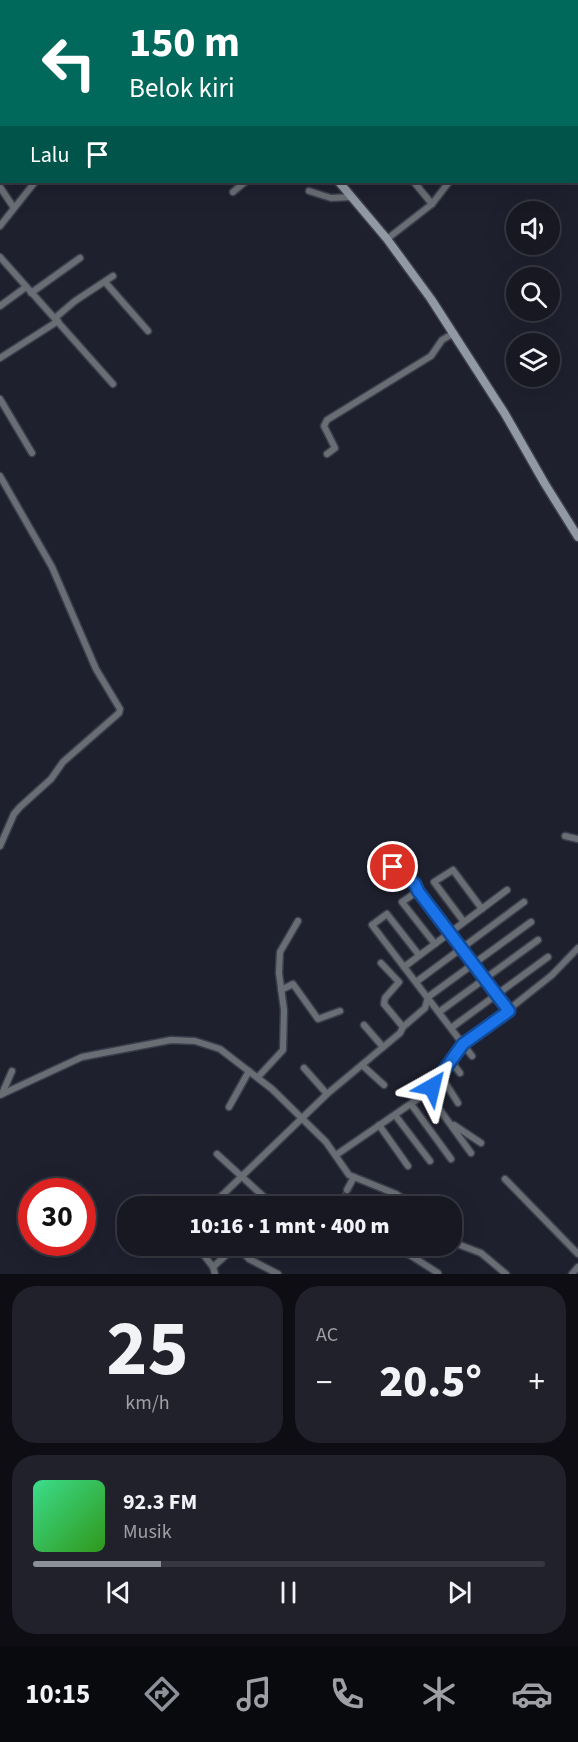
<!DOCTYPE html>
<html lang="id">
<meta charset="utf-8">
<style>
body{margin:0;font-family:"Source Sans 3",sans-serif;background:#20212a;color:#f1f3f6;height:100vh;display:flex;flex-direction:column;font-size:22px;white-space:nowrap}
*{box-sizing:border-box;margin:0}
p{font-size:20px;color:#9ea0a5}
.icon{flex:none;width:33px;height:33px;fill:none;stroke:currentColor;stroke-width:2;stroke-linecap:round;stroke-linejoin:round}
.map{position:relative;height:1274px;overflow:hidden}
.drawer{display:flex;flex-direction:column;gap:12px;padding:12px;background:#0d0d13;flex:1}
.drawer>*{flex:none}
.hud{position:absolute;left:0px;top:0px;width:579px;height:183px;box-shadow:0 6px 24px #0002,0 0 0 2px #363740;background:#00695c;color:#fff;overflow:hidden}
.buttons{position:absolute;left:506px;top:201px;display:grid;gap:12px}
.buttons a{display:grid;place-items:center;width:54px;height:54px;border-radius:50%;background:#171822;box-shadow:0 6px 24px #0002,0 0 0 2px #363740;font-size:30px}
.speed{position:absolute;left:18px;top:1178px;display:flex;gap:12px;font-size:30px;font-weight:700;text-align:center}
.speed>*{display:grid;place-content:center;width:78px;height:78px;border-radius:50%;background:#171822;box-shadow:0 6px 24px #0002,0 0 0 2px #363740;line-height:1}
.speed .limit{border:9px solid #d22;background:#fff;color:#111}
.pin{position:absolute;display:grid;place-items:center;width:51px;height:51px;color:#fff;margin:-26px;border:3px solid #fff;border-radius:50%;box-shadow:0 2px 6px #0007}
.me{position:absolute;width:66px;margin:-33px;rotate:37deg;stroke-linejoin:round;filter:drop-shadow(0 0 4px #0008)}
.turn{display:flex;align-items:center;gap:21px;height:126px;padding:0 30px;font-size:27px}
.turn .icon{width:78px;height:78px;stroke-width:2.5}
.turn b{display:block;font-size:42px;line-height:51px}
.then{display:flex;align-items:center;height:57px;padding:0 30px;background:#0003;gap:12px;font-size:22px}
.big{font-size:45px;font-weight:800;line-height:1.1}
.drawer .card{flex:1;display:flex;flex-direction:column;justify-content:center;gap:9px;min-width:0;padding:0 21px;border-radius:24px;background:#20212a}
.drawer .dial{align-items:center;gap:0}
.dial b{font-size:78px;line-height:1}
.song{display:flex;align-items:center;gap:18px}
.cover{width:72px;height:72px;border-radius:9px;background:linear-gradient(135deg,hsl(150 70% 55%),hsl(110 70% 35%))}
.played{height:6px;border-radius:3px;background:linear-gradient(90deg,#8c9099 25%,#363740 25%)}
.keys{display:flex;justify-content:space-around;direction:ltr}
.heat{display:flex;justify-content:space-between;align-items:center;font-size:33px;direction:ltr}
.drawer .tiles{flex:1;display:grid;gap:12px;grid-template-columns:1fr 1fr}
.card:last-child{grid-column:span 2}
.trip{position:absolute;left:117px;top:1196px;width:345px;height:60px;border-radius:24px;background:#171822;box-shadow:0 6px 24px #0002,0 0 0 2px #363740;font-weight:800;line-height:60px;text-align:center}
.menu{display:flex;height:96px;justify-content:space-around;align-items:center;background:#090a0e;color:#9ea0a5}
.menu .icon{width:42px;height:42px}
.menu .selected{color:#8c9099}
.menu b{font-size:27px;color:#f1f3f6}
.map>svg:first-child{display:block}
.lines{fill:none;stroke-linecap:round;stroke-linejoin:round}
.street-tunnel{stroke:#3e3f4d;stroke-width:6;stroke-dasharray:6 3;stroke-linecap:butt}
.street-casing{stroke:#3c3d4b;stroke-width:9}
.secondary-casing{stroke:#3c3d4b;stroke-width:11}
.street{stroke:#686e74;stroke-width:6}
.secondary{stroke:#9199a4;stroke-width:8}
.route-casing{stroke:#114b97;stroke-width:15}
.route{stroke:#1a73e8;stroke-width:10}
</style>
<div class="map">
<svg width="578" height="1274" viewBox="0 0 578 1274">
<rect width="100%" height="100%" fill="#1f202e"/>
<g class="lines">
<!-- street-tunnel -->
<path class="street-tunnel" d="M339,1205L347,1190"/>
<!-- street casing -->
<g class="street-casing">
<g id="street">
<path d="M110,0L112,2"/>
<path d="M476,0L477,2"/>
<path d="M468,2L469,0"/>
<path d="M547,2L549,0"/>
<path d="M578,55V56"/>
<path d="M414,182L432,204"/>
<path d="M0,187L14,208"/>
<path d="M309,191L331,198L352,197"/>
<path d="M233,192L245,182"/>
<path d="M0,226L35,182"/>
<path d="M387,239L432,204L449,182"/>
<path d="M0,257L113,384"/>
<path d="M105,282L148,331"/>
<path d="M31,293L80,258"/>
<path d="M0,306L26,287"/>
<path d="M55,318L75,301L113,276"/>
<path d="M0,358L58,321"/>
<path d="M0,399L32,453"/>
<path d="M327,454L335,448L324,426L327,420L431,356L442,340L454,333"/>
<path d="M0,476L52,567L96,669L120,709L119,713L63,762L51,779L20,807L14,814L0,846"/>
<path d="M565,836L578,839"/>
<path d="M418,891L402,902L435,944"/>
<path d="M464,922L434,882L453,870L482,909"/>
<path d="M419,955L387,914L372,925L472,1056"/>
<path d="M404,967L507,890"/>
<path d="M416,982L524,902"/>
<path d="M281,990L293,984L318,1019L340,1011"/>
<path d="M508,1010L552,975L578,948"/>
<path d="M439,1012L538,940"/>
<path d="M364,1025L383,1047"/>
<path d="M403,1027L425,1008L428,997L531,922"/>
<path d="M451,1028L548,957"/>
<path d="M451,1061L460,1073"/>
<path d="M362,1065L384,1085"/>
<path d="M304,1068L327,1094"/>
<path d="M441,1076L458,1103"/>
<path d="M258,1077L283,1050L284,1010L279,973L280,952L298,921"/>
<path d="M427,1092L471,1153"/>
<path d="M2,1094L12,1071"/>
<path d="M0,1095L82,1057L171,1040L195,1041L220,1049L272,1089L326,1142L349,1175L396,1194L414,1206"/>
<path d="M411,1104L451,1159"/>
<path d="M229,1107L249,1071"/>
<path d="M395,1115L430,1161"/>
<path d="M379,1125L408,1166"/>
<path d="M454,1125L481,1143"/>
<path d="M217,1154L274,1206"/>
<path d="M336,1155L422,1096L437,1082L463,1044L509,1011L418,891L415,884L384,859"/>
<path d="M505,1179L578,1254"/>
<path d="M347,1190L354,1177"/>
<path d="M339,1205V1206"/>
<path d="M211,1206L327,1094L400,1033L403,1027L384,1004L385,998L399,982L381,963"/>
<path d="M452,1242L481,1253L506,1274"/>
<path d="M196,1245L213,1267L215,1274"/>
<path d="M236,1245L249,1259L278,1274"/>
<path d="M394,1245L438,1273"/>
<path d="M213,1267L236,1246"/>
<path d="M572,1274L578,1267"/>
</g>
</g>
<!-- secondary casing -->
<g class="secondary-casing">
<g id="secondary">
<path d="M243,2L245,0"/>
<path d="M339,182L387,239L431,299L505,414L545,484L578,537"/>
</g>
</g>
<!-- street -->
<use href="#street" class="street"/>
<!-- secondary -->
<use href="#secondary" class="secondary"/>
</g>
<g class="lines">
<!-- route casing -->
<g class="route-casing">
<path id="route" d="M393,867L415,884L418,891L509,1011L463,1044L432,1087"/>
</g>
<!-- route -->
<use href="#route" class="route"/>
</g>
</svg>
<div class="buttons">
<a><svg class="icon" aria-label="sound" viewBox="0 0 24 24"><path d="M4 9h4l5-4v14l-5-4H4zM17 9q2 3 0 6"/></svg></a>
<a><svg class="icon" aria-label="search" viewBox="0 0 24 24"><circle cx="10" cy="10" r="6"/><path d="M15 15l6 6"/></svg></a>
<a><svg class="icon" aria-label="layers" viewBox="0 0 24 24"><path d="M12 4l9 5-9 5-9-5zM3 14l9 5 9-5"/></svg></a>
</div>
<div class="speed"><div class="limit">30</div></div>
<div class="pin" style="left:393px;top:867px;background:#d93025"><svg class="icon" aria-label="arrive" viewBox="0 0 24 24"><path d="M6 21V4h12l-3 4 3 4H6"/></svg></div>
<svg class="me" style="left:432px;top:1087px" viewBox="-20 -20 40 40"><path d="M0-17L14 15 0 8-14 15z" fill="#1a73e8" stroke="#fff" stroke-width="4"/></svg>
<div class="trip">10:16 · 1 mnt · 400 m</div>
<div class="hud">
<div class="turn"><svg class="icon" aria-label="left" viewBox="0 0 24 24"><path d="M17 20v-9H6M10 6l-5 5 5 5"/></svg><div><b>150 m</b>Belok kiri</div></div>
<div class="then">Lalu<svg class="icon" aria-label="arrive" viewBox="0 0 24 24"><path d="M6 21V4h12l-3 4 3 4H6"/></svg></div>
</div>
</div>
<section class="drawer">
<div class="tiles">
<div class="card dial"><b>25</b><p>km/h</p></div>
<div class="card"><p>AC</p>
<div class="heat"><a>−</a><b class="big">20.5°</b><a>+</a></div>
</div>
<div class="card">
<div class="song"><i class="cover"></i><div><b>92.3 FM</b><p>Musik</p></div></div>
<div class="played"></div>
<div class="keys"><svg class="icon" aria-label="previous" viewBox="0 0 24 24"><path d="M18 5L8 12l10 7zM5 5v14"/></svg><svg class="icon" aria-label="pause" viewBox="0 0 24 24"><path d="M8 5v14M16 5v14"/></svg><svg class="icon" aria-label="next" viewBox="0 0 24 24"><path d="M6 5l10 7-10 7zM19 5v14"/></svg></div>
</div>
</div>
</section>
<nav class="menu">
<b>10:15</b>
<svg class="icon selected" aria-label="directions" viewBox="0 0 24 24"><path d="M12 3l9 9-9 9-9-9zM9 14v-3h6M13 9l2 2-2 2"/></svg>
<svg class="icon" aria-label="music" viewBox="0 0 24 24"><path d="M9 18V5l10-2v13"/><circle cx="6" cy="18" r="3"/><circle cx="16" cy="16" r="3"/></svg>
<svg class="icon" aria-label="phone" viewBox="0 0 24 24"><path d="M5 4h4l2 5-3 2q2 4 5 5l2-3 5 2v4C11 20 4 13 5 4z"/></svg>
<svg class="icon" aria-label="climate" viewBox="0 0 24 24"><path d="M12 3v18M4 7l16 10M4 17L20 7"/></svg>
<svg class="icon" aria-label="car" viewBox="0 0 24 24"><path d="M5 17H2v-5l4-1 3-4h7l3 4 3 1v5h-3M9 17h6M6 11h13"/><circle cx="7" cy="17" r="2"/><circle cx="17" cy="17" r="2"/></svg>
</nav>
